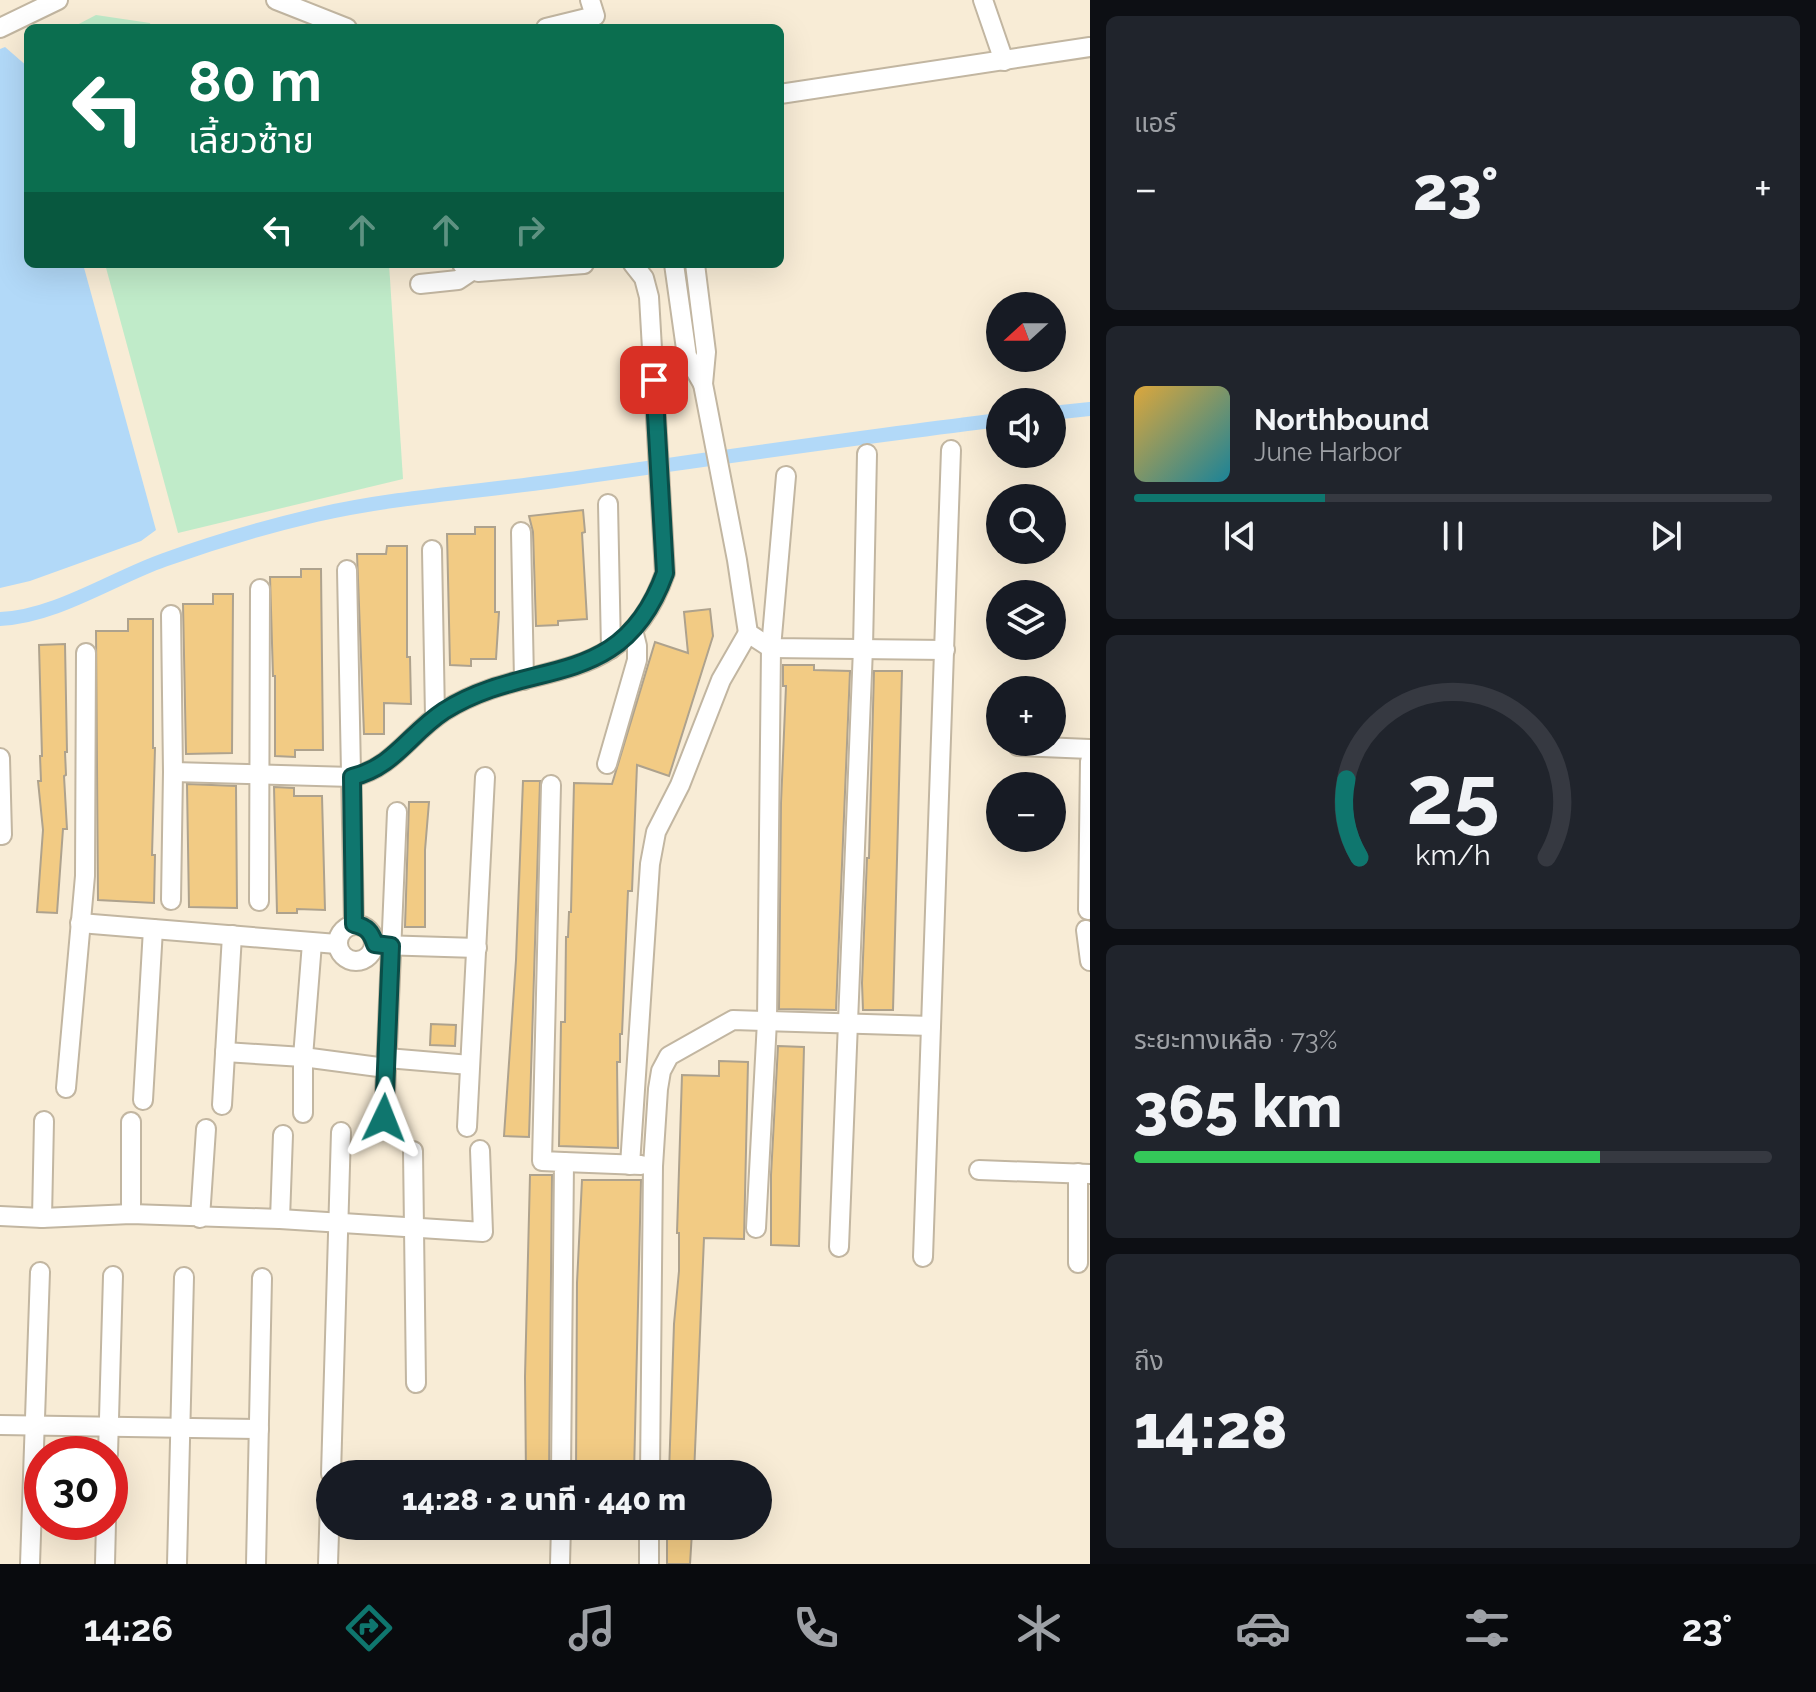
<!DOCTYPE html>
<html lang="th">
<meta charset="utf-8">
<style>
body{margin:0;font-family:Raleway,"Noto Sans Thai",sans-serif;background:#20242c;color:#f1f3f6;height:100vh;display:flex;flex-direction:column;font-size:30px;white-space:nowrap}
*{box-sizing:border-box;margin:0}
p{font-size:26px;color:#9ea1a6}
.icon{flex:none;width:44px;height:44px;fill:none;stroke:currentColor;stroke-width:2;stroke-linecap:round;stroke-linejoin:round}
.map{position:relative;flex:1;overflow:hidden}
.drawer{display:flex;flex-direction:column;gap:16px;padding:16px;background:#0d0f14;width:726px}
.drawer>*{flex:none}
.hud{position:absolute;left:24px;top:24px;width:760px;height:244px;border-radius:12px;box-shadow:0 8px 32px #0002;background:#0b6e4f;color:#fff;overflow:hidden}
.needle{width:52px;rotate:249deg}
.controls{position:absolute;left:986px;top:292px;display:grid;gap:16px}
.controls a{display:grid;place-items:center;width:80px;height:80px;border-radius:50%;background:#171b24;box-shadow:0 8px 32px #0002;font-size:40px}
.speed{position:absolute;left:24px;top:1436px;display:flex;gap:16px;font-size:40px;font-weight:700;text-align:center}
.speed>*{display:grid;place-content:center;width:104px;height:104px;border-radius:50%;background:#171b24;box-shadow:0 8px 32px #0002;line-height:1}
.speed .limit{border:12px solid #d22;background:#fff;color:#111}
.pin{position:absolute;display:grid;place-items:center;width:68px;height:68px;color:#fff;margin:-34px;border-radius:16px;box-shadow:0 4px 12px #0006}
.me{position:absolute;width:88px;margin:-44px;rotate:2deg;stroke-linejoin:round;filter:drop-shadow(0 0 6px #0008)}
.turn{display:flex;align-items:center;gap:28px;height:168px;padding:0 32px;font-size:36px}
.turn .icon{width:104px;height:104px;stroke-width:2.5}
.turn b{display:block;font-size:56px;line-height:68px}
.lanes{display:flex;align-items:center;height:76px;padding:0 32px;background:#0003;justify-content:center;gap:40px;direction:ltr}
.lanes .off{opacity:.35}
.big{font-size:60px;font-weight:800;line-height:1.1}
.drawer .tile{flex:1;display:flex;flex-direction:column;justify-content:center;gap:12px;min-width:0;padding:0 28px;border-radius:12px;background:#20242c}
.drawer .dial{align-items:center;gap:0}
.dial svg{height:208px;overflow:visible;fill:none;stroke:#363941;stroke-width:7;stroke-linecap:round;text-anchor:middle}
.dial text{fill:#f1f3f6;stroke:none}
.song{display:flex;align-items:center;gap:24px}
.cover{width:96px;height:96px;border-radius:12px;background:linear-gradient(135deg,hsl(40 70% 55%),hsl(190 70% 35%))}
.played{height:8px;border-radius:4px;background:linear-gradient(90deg,#0f766e 30%,#363941 30%)}
.keys{display:flex;justify-content:space-around;direction:ltr}
.heat{display:flex;justify-content:space-between;align-items:center;font-size:44px;direction:ltr}
.charge{height:12px;border-radius:6px;background:linear-gradient(90deg,#34c759 73%,#363941 0)}
.trip{position:absolute;left:316px;top:1460px;width:456px;height:80px;border-radius:40px;background:#171b24;box-shadow:0 8px 32px #0002;font-weight:800;line-height:80px;text-align:center}
.tabs{display:flex;height:128px;justify-content:space-around;align-items:center;background:#090b0e;color:#9ea1a6}
.tabs .icon{width:56px;height:56px}
.tabs .on{color:#0f766e}
.tabs b{font-size:36px;color:#f1f3f6}
main{display:flex;flex:1;min-height:0}
.map>svg:first-child{display:block}
.green{fill:#c0ebc9}
.water{fill:#b2d9f8}
.lines{fill:none;stroke-linecap:round;stroke-linejoin:round}
.canal{stroke:#b2d9f8;stroke-width:14}
.building{fill:#f2cb84;stroke:#aea28d;stroke-width:2}
.minor-casing{stroke:#c2b6a1;stroke-width:22}
.minor{stroke:#fff;stroke-width:18}
.route-casing{stroke:#0a4d48;stroke-width:20}
.route{stroke:#0f766e;stroke-width:14}
</style>
<main>
<div class="map">
<svg width="1090" height="1564" viewBox="0 0 1090 1564">
<rect width="100%" height="100%" fill="#f8ecd6"/>
<!-- green -->
<g class="green">
<path d="M96,15L150,23L151,28H71Z"/>
<path d="M105,264H389L403,479L178,533Z"/>
</g>
<!-- water -->
<path class="water" d="M5,47L28,67V264H83L156,530L141,541L30,581L0,588V49Z"/>
<g class="lines">
<!-- canal -->
<g class="canal">
<path d="M1052,413L1090,409"/>
<path d="M0,619C55,617 113,578 164,560C214,542 265,527 316,515C395,497 475,492 555,481C704,460 851,438 1000,420"/>
</g>
</g>
<!-- building -->
<g class="building">
<path d="M583,510L585,532L582,533L587,619L558,621V625L536,626L533,532L529,516Z"/>
<path d="M475,527H495V612H499L496,659H471V666L450,665L447,534H475Z"/>
<path d="M387,546H407V657H410L411,704L384,703V734H364L357,554H386Z"/>
<path d="M301,569H321L323,750H295V757L275,756V676H273L270,577H301Z"/>
<path d="M213,594H233L232,753L186,754L183,604H213Z"/>
<path d="M710,609L713,636L669,776L637,765L632,891H628L622,1034H620V1062H617L618,1148L559,1146L561,1022H565L566,937H568L569,912H571L574,783L612,784L655,642L688,653L684,612Z"/>
<path d="M128,619H153V748H155L152,855H155L154,903L98,900L96,631H128Z"/>
<path d="M65,644L67,752H65L66,775L64,776L67,829H63L57,913L37,912L43,830L38,781H41L40,756H42L39,645Z"/>
<path d="M783,665H814V670L850,671L836,1010L779,1009L781,803L786,686H783Z"/>
<path d="M874,671H902L893,1010H863L862,983L867,858H869Z"/>
<path d="M523,781H540L529,1137L504,1136L516,960Z"/>
<path d="M187,784L236,786L237,908L189,907Z"/>
<path d="M274,787L294,788V796H322L325,910L297,909V913H277Z"/>
<path d="M409,802H429L425,850V927H405Z"/>
<path d="M431,1024L456,1025L455,1046L430,1045Z"/>
<path d="M778,1046L804,1047L799,1246L771,1245V1175Z"/>
<path d="M719,1061L748,1062L744,1239L704,1238L694,1474H669L674,1324L679,1271V1233H677L682,1075L719,1076Z"/>
<path d="M530,1175H552L549,1474H526L525,1377Z"/>
<path d="M582,1180H641L634,1474H576L577,1283Z"/>
<path d="M667,1532H692L690,1564H667Z"/>
</g>
<g class="lines">
<!-- minor casing -->
<g class="minor-casing">
<g id="minor">
<path d="M276,0L347,28"/>
<path d="M983,0L1004,61"/>
<path d="M0,28L58,0"/>
<path d="M546,28L595,16L590,0"/>
<path d="M780,94L1090,47"/>
<path d="M462,264L478,272L584,264"/>
<path d="M674,264L687,356L703,384"/>
<path d="M695,264L706,352L703,384L737,560L748,633L771,648L945,650"/>
<path d="M420,284L458,280L473,270"/>
<path d="M608,504L611,649"/>
<path d="M521,532L524,680"/>
<path d="M432,550L435,717"/>
<path d="M347,570L354,924"/>
<path d="M1018,746L1090,749"/>
<path d="M0,758L2,835H0"/>
<path d="M607,764L637,660V646L633,630"/>
<path d="M173,772L352,777C393,768 410,733 444,711C531,656 623,694 665,573L649,297L644,278L633,264"/>
<path d="M551,785L542,1161L564,1162L561,1474"/>
<path d="M171,900L173,772L171,615"/>
<path d="M259,901L260,589"/>
<path d="M1088,910L1090,761"/>
<path d="M80,923L337,944"/>
<circle cx="356" cy="943" r="18"/>
<path d="M1086,930L1090,961"/>
<path d="M380,945L477,948"/>
<path d="M225,1052L303,1057L386,1068"/>
<path d="M387,1058L470,1065"/>
<path d="M66,1088L85,876L86,653"/>
<path d="M143,1100L153,929"/>
<path d="M222,1105L232,935"/>
<path d="M303,1113V1057L312,943"/>
<path d="M384,1118L397,812"/>
<path d="M131,1122V1214"/>
<path d="M467,1127L485,777"/>
<path d="M413,1151L416,1383"/>
<path d="M564,1162L641,1165"/>
<path d="M630,1165L650,864L656,832L680,785L721,680L748,633"/>
<path d="M979,1170L1090,1174"/>
<path d="M1078,1173V1263"/>
<path d="M0,1216L42,1218L131,1214L280,1219L283,1135"/>
<path d="M42,1218L44,1121"/>
<path d="M200,1218L206,1129"/>
<path d="M280,1219L483,1232L480,1150"/>
<path d="M756,1228L767,1021L771,648L786,476"/>
<path d="M839,1247L863,648L867,454"/>
<path d="M923,1257L951,450"/>
<path d="M0,1425L259,1429"/>
<path d="M108,1454L113,1276"/>
<path d="M331,1474L341,1132"/>
<path d="M650,1474L653,1166L658,1089L661,1071L669,1056L733,1020L931,1026"/>
<path d="M30,1564L40,1272"/>
<path d="M105,1564L106,1522"/>
<path d="M177,1564L184,1277"/>
<path d="M256,1564L262,1278"/>
<path d="M328,1564L330,1502"/>
<path d="M560,1564L561,1526"/>
<path d="M649,1564V1526"/>
</g>
</g>
<!-- minor -->
<use href="#minor" class="minor"/>
</g>
<g class="lines">
<!-- route casing -->
<g class="route-casing">
<path id="route" d="M384,1118L391,946L375,944C371,932 367,927 354,924L352,777C394,767 409,734 444,711C531,656 621,694 665,573L654,380"/>
</g>
<!-- route -->
<use href="#route" class="route"/>
</g>
</svg>
<div class="controls">
<a><svg class="needle" viewBox="-14 -14 28 28"><path d="M0-13l5 13h-10z" fill="#e53935"/><path d="M0 13l5-13h-10z" fill="#9ea1a6"/></svg></a>
<a><svg class="icon" aria-label="sound" viewBox="0 0 24 24"><path d="M4 9h4l5-4v14l-5-4H4zM17 9q2 3 0 6"/></svg></a>
<a><svg class="icon" aria-label="search" viewBox="0 0 24 24"><circle cx="10" cy="10" r="6"/><path d="M15 15l6 6"/></svg></a>
<a><svg class="icon" aria-label="layers" viewBox="0 0 24 24"><path d="M12 4l9 5-9 5-9-5zM3 14l9 5 9-5"/></svg></a>
<a>+</a>
<a>−</a>
</div>
<div class="speed"><div class="limit">30</div></div>
<div class="pin" style="left:654px;top:380px;background:#d93025"><svg class="icon" aria-label="arrive" viewBox="0 0 24 24"><path d="M6 21V4h12l-3 4 3 4H6"/></svg></div>
<svg class="me" style="left:384px;top:1118px" viewBox="-20 -20 40 40"><path d="M0-17L14 15 0 8-14 15z" fill="#0f766e" stroke="#fff" stroke-width="4"/></svg>
<div class="trip">14:28 · 2 นาที · 440 m</div>
<div class="hud">
<div class="turn"><svg class="icon" aria-label="left" viewBox="0 0 24 24"><path d="M17 20v-9H6M10 6l-5 5 5 5"/></svg><div><b>80 m</b>เลี้ยวซ้าย</div></div>
<div class="lanes"><svg class="icon" aria-label="left" viewBox="0 0 24 24"><path d="M17 20v-9H6M10 6l-5 5 5 5"/></svg><svg class="icon off" aria-label="ahead" viewBox="0 0 24 24"><path d="M12 20V5M6 11l6-6 6 6"/></svg><svg class="icon off" aria-label="ahead" viewBox="0 0 24 24"><path d="M12 20V5M6 11l6-6 6 6"/></svg><svg class="icon off" aria-label="right" viewBox="0 0 24 24"><path d="M7 20v-9h11M14 6l5 5-5 5"/></svg></div>
</div>
</div>
<section class="drawer">
<div class="tile"><p>แอร์</p>
<div class="heat"><a>−</a><b class="big">23°</b><a>+</a></div>
</div>
<div class="tile">
<div class="song"><i class="cover"></i><div><b>Northbound</b><p>June Harbor</p></div></div>
<div class="played"></div>
<div class="keys"><svg class="icon" aria-label="previous" viewBox="0 0 24 24"><path d="M18 5L8 12l10 7zM5 5v14"/></svg><svg class="icon" aria-label="pause" viewBox="0 0 24 24"><path d="M8 5v14M16 5v14"/></svg><svg class="icon" aria-label="next" viewBox="0 0 24 24"><path d="M6 5l10 7-10 7zM19 5v14"/></svg></div>
</div>
<div class="tile dial"><svg viewBox="0 0 100 80">
<path d="M14 69A42 42 0 1 1 86 69"/>
<path d="M14 69A42 42 0 0 1 9 39" stroke="#0f766e"/>
<text x="50" y="56" font-size="32" font-weight="700">25</text>
<text x="50" y="72" font-size="11">km/h</text>
</svg></div>
<div class="tile"><p>ระยะทางเหลือ · 73%</p><b class="big">365 km</b><div class="charge"></div></div>
<div class="tile"><p>ถึง</p><b class="big">14:28</b></div>
</section>
</main>
<nav class="tabs">
<b>14:26</b>
<svg class="icon on" aria-label="directions" viewBox="0 0 24 24"><path d="M12 3l9 9-9 9-9-9zM9 14v-3h6M13 9l2 2-2 2"/></svg>
<svg class="icon" aria-label="music" viewBox="0 0 24 24"><path d="M9 18V5l10-2v13"/><circle cx="6" cy="18" r="3"/><circle cx="16" cy="16" r="3"/></svg>
<svg class="icon" aria-label="phone" viewBox="0 0 24 24"><path d="M5 4h4l2 5-3 2q2 4 5 5l2-3 5 2v4C11 20 4 13 5 4z"/></svg>
<svg class="icon" aria-label="climate" viewBox="0 0 24 24"><path d="M12 3v18M4 7l16 10M4 17L20 7"/></svg>
<svg class="icon" aria-label="car" viewBox="0 0 24 24"><path d="M5 17H2v-5l4-1 3-4h7l3 4 3 1v5h-3M9 17h6M6 11h13"/><circle cx="7" cy="17" r="2"/><circle cx="17" cy="17" r="2"/></svg>
<svg class="icon" aria-label="filters" viewBox="0 0 24 24"><path d="M4 7h16M4 17h16"/><circle cx="9" cy="7" r="2"/><circle cx="15" cy="17" r="2"/></svg>
<b>23°</b>
</nav>
